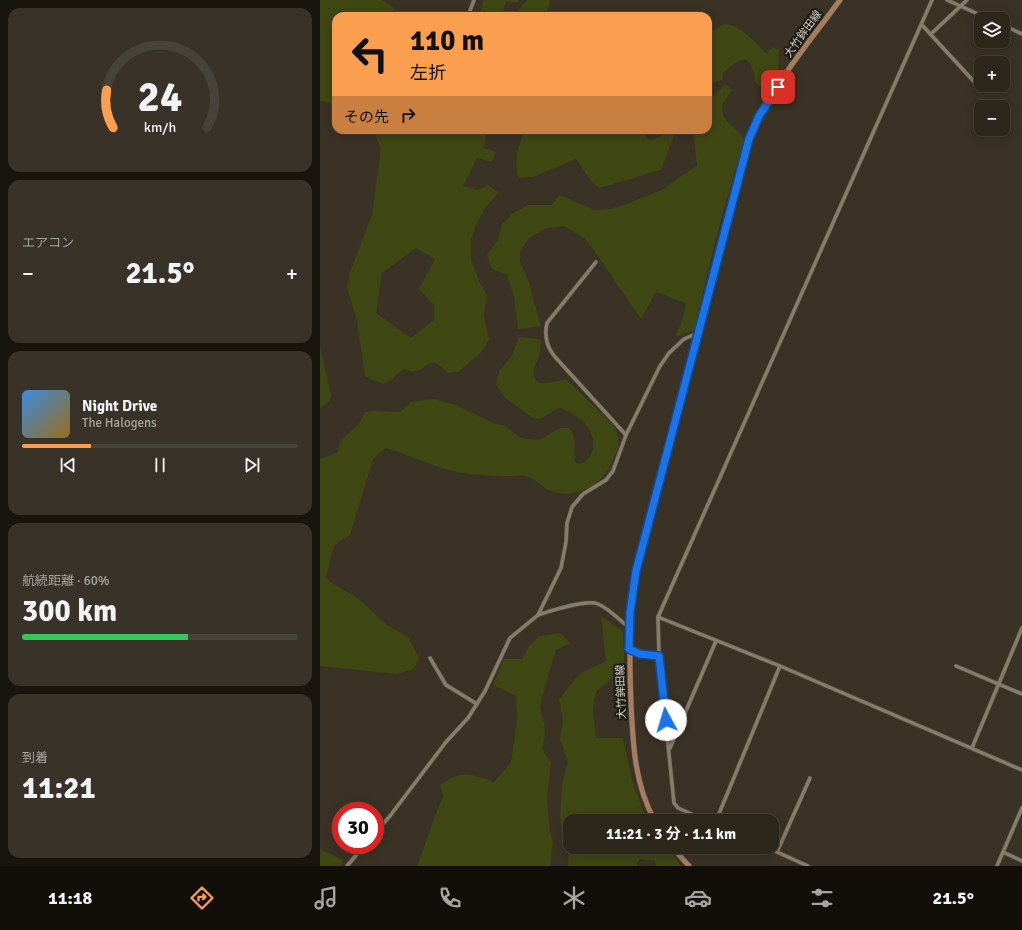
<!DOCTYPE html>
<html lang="ja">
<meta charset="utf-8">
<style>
body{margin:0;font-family:Signika,"Noto Sans JP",sans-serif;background:#383228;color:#f1f3f6;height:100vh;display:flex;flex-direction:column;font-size:15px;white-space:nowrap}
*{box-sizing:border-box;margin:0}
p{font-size:13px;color:#a6a5a3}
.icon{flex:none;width:22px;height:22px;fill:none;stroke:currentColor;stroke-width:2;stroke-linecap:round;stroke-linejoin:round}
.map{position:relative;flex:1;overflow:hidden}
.side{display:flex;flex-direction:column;gap:8px;padding:8px;background:#18150f;width:320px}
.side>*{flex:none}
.banner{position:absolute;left:12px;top:12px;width:380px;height:122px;border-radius:12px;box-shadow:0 2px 10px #0003,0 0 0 1px #48433a;background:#fa9f4f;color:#111;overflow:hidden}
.tools{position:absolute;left:654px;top:12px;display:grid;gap:8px}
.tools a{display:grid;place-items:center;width:36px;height:36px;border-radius:8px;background:#2c261b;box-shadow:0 2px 10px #0003,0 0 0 1px #48433a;font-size:20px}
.speed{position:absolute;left:12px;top:802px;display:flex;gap:8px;font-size:20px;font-weight:700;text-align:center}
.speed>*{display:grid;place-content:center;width:52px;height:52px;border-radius:50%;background:#2c261b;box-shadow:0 2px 10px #0003,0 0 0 1px #48433a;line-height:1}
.speed .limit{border:6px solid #d22;background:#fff;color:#111}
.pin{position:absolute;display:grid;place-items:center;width:34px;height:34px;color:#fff;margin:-17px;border-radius:8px;box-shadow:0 2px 6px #0006}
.me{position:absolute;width:44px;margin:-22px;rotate:354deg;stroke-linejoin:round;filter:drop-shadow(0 0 3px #0008)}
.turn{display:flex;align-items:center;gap:14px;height:84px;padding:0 12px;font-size:18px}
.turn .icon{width:52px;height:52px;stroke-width:2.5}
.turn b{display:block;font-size:28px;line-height:34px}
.then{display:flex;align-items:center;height:38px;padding:0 12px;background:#0003;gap:8px;font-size:15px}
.big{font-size:30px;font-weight:700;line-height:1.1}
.side .tile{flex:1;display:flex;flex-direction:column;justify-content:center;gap:6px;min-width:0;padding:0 14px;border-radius:12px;background:#383228}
.side .dial{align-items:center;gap:0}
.dial svg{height:104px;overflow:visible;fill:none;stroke:#48433a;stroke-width:7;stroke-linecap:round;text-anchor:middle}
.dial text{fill:#f1f3f6;stroke:none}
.song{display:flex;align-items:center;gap:12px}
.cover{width:48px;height:48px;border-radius:6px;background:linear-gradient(135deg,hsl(210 70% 55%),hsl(40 70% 35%))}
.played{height:4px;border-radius:2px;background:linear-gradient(90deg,#fa9f4f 25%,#48433a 25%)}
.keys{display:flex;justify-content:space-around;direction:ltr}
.heat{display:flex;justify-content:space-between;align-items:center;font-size:22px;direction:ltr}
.charge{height:6px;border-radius:3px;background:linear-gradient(90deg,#34c759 60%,#48433a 0)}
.trip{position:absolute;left:243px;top:814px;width:216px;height:40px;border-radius:12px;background:#2c261b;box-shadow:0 2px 10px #0003,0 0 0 1px #48433a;font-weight:700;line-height:40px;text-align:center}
.tabs{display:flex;height:64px;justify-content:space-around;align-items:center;background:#120f0b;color:#a6a5a3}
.tabs .icon{width:28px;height:28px}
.tabs .active{color:#fa9f4f}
.tabs b{font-size:18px;color:#f1f3f6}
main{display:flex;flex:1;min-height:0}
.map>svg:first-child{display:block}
.green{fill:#3f4712;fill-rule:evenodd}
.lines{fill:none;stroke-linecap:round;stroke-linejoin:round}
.minor-casing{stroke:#544e41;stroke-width:4.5}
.secondary-casing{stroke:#544e41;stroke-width:6}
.minor{stroke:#867c6c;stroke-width:3.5}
.secondary{stroke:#a87c60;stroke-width:5}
.route-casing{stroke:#114b97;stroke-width:10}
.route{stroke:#1a73e8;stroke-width:7}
.labels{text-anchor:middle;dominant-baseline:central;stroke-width:4;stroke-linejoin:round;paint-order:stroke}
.street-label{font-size:11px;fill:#d7d2c9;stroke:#1e1a14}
</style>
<main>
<section class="side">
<div class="tile dial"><svg viewBox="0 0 100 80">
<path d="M14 69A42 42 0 1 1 86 69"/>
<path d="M14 69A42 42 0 0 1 9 40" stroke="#fa9f4f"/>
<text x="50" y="56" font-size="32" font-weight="700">24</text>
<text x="50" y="72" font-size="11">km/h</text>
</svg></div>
<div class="tile"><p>エアコン</p>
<div class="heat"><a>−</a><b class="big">21.5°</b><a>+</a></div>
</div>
<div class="tile">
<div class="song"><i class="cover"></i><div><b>Night Drive</b><p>The Halogens</p></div></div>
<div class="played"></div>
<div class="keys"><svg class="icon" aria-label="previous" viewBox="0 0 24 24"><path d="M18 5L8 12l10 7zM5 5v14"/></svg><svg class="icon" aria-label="pause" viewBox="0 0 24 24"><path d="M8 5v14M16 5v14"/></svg><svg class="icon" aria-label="next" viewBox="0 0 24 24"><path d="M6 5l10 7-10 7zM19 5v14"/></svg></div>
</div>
<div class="tile"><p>航続距離 · 60%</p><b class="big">300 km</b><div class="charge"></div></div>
<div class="tile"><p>到着</p><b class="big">11:21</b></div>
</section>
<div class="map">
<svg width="702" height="866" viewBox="0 0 702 866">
<rect width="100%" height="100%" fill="#3a3224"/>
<!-- green -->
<g class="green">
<path d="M0,0H62L75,9L71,16H49L44,14L43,16H16V106L0,100Z"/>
<path d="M164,0H199L197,3L186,1L182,16H159Z"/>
<path d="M207,0H231L225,16H193Z"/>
<path d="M403,24C421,24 434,42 447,54L452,47L459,50L458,79L454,82L440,86L436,83C434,76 432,54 419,61C413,64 408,69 403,73L402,80L388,84V35Z"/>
<path d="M405,84L412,90L402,105C402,108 402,112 403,115C407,125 420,129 424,139C406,203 387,266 375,330L358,336L356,335L362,321L366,303L336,292L321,319L266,239L244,226L225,229L216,234L208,239L200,252V261L209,283L221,326L198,329L194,297L187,275L172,269L167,255L178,240L182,224L193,213L208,205H232L239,195L275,210L290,209L307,204L344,189L358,178L377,166L373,130H388V99L392,98Z"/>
<path d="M52,130H167L164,148L176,152L171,162L157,158L143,186L158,190L168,185L179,193L167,205L156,224L151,240V259L160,283L167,295L164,315L169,339L165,348L158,355L138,372L128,373C124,370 120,365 115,363C106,361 101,377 85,369L80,371L73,379L63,384L45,376L37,321L27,287L30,272L52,215L61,149L54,132ZM96,248L115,259L99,289L114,305V320L91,338L56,313L62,273Z"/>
<path d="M202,130H326L325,136L328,139C336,141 341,136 346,130H356L341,170L279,188L271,181L256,159L213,177L199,178C195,171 196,157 198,149C200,142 203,137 202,130Z"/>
<path d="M199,337L220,339C221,343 221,347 220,352C219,359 206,380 221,383C227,384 240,380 246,379L294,426C302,443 299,447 292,463C282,485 254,500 231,491C221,488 216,477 205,476C200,475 195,476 190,476C175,476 153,475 138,472C113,467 90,455 66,448L53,459L30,535C26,539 20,540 16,544C11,550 9,568 6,577L9,581L39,599L67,625L88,637L99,658L95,667L91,670L77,674L0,666V459L18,452L20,441L39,424L45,412L54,411L80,412L91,402L114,399L136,405L171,422L185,426L201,438L219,440L240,428H249C257,436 254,450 255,461L258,464L263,463C266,460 270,457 271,454C273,451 273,447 273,444C274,426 255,412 239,408L220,419L213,418L185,398L176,385L179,371L191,357Z"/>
<path d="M0,346L11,395L9,401L0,409Z"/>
<path d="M281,616L303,631L305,675L294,677L277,691L274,700L273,710L276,738H303L312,780L327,821H250V847H347L361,866H336L335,861L320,859L317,863V866H248L249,848L240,821L242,784L248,762L240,739L243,720L239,700C247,690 254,677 265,671C272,667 279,665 286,661Z"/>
<path d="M240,633L250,643L236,650L229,672L220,707L224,723L225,735L222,749L231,763L227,799L230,832L233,842L230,866H97L123,795L120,785C142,769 150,774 174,782L191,762L197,722L196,696L173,685L184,659H202L209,646L219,636Z"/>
<path d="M0,849L23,860L21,866H0Z"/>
</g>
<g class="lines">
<!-- minor casing -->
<g class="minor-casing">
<g id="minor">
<path d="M627,0L669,19"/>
<path d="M148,16L154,0"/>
<path d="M602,25L658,86"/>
<path d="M683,25L702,34"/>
<path d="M611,34L647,0"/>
<path d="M276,262L227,323C224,336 227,348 236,358L306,435"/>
<path d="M218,615C231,611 266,599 278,604C290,609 300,621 310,628"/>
<path d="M338,617L460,666L702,770"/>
<path d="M309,649L320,654L339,656"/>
<path d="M110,658L126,685L157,704"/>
<path d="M636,666L702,694"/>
<path d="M350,748L396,641"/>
<path d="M652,748L702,628"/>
<path d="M388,821L358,808L354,803L339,656L338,617L612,0"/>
<path d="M396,821L460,666"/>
<path d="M55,833L70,816L126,742L148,718L165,691L190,638L218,615L241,568L246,542L247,523L252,507L263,494L286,480L293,471L306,435L340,366L349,353L364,339L378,333"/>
<path d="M446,847L488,866"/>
<path d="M457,852L490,778"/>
<path d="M683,852L702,861"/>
<path d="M27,866L45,845"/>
<path d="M677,866L702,808"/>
</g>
</g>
<!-- secondary casing -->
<g class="secondary-casing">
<g id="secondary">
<path d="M335,821C314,784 313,743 311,702C309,658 309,615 316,571L429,139C449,89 488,44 520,0"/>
<path d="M352,847L369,866"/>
</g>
</g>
<!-- minor -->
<use href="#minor" class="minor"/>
<!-- secondary -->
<use href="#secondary" class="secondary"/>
</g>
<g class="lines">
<!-- route casing -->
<g class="route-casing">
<path id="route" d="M346,720L339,656L320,654L309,649L310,613L316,571L429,139L439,116L458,87"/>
</g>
<!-- route -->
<use href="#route" class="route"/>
</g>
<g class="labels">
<!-- street labels -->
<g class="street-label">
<text transform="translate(483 34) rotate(-54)">大竹鉾田線</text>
<text transform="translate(301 692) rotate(-92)">大竹鉾田線</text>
</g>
</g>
</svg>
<div class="tools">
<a><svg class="icon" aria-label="layers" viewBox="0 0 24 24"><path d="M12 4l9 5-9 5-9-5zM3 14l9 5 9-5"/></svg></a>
<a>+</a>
<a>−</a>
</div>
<div class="speed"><div class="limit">30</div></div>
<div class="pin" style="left:458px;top:87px;background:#d93025"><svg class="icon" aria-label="arrive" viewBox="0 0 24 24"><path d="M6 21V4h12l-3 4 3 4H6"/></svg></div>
<svg class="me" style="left:346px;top:720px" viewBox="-20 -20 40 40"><circle r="19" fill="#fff"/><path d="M0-13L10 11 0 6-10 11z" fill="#1a73e8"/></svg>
<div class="trip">11:21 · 3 分 · 1.1 km</div>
<div class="banner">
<div class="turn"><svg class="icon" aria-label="left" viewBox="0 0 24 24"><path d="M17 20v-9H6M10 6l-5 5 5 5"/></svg><div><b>110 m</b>左折</div></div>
<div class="then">その先<svg class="icon" aria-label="right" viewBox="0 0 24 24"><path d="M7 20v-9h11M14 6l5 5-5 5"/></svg></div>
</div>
</div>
</main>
<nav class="tabs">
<b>11:18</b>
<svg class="icon active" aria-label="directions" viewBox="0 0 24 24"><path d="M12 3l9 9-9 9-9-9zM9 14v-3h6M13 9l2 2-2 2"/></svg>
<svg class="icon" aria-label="music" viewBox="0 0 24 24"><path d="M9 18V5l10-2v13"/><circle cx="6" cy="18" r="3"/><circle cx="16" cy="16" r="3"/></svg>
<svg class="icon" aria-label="phone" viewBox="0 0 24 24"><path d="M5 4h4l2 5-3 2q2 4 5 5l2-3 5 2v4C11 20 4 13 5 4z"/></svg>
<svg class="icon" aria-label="climate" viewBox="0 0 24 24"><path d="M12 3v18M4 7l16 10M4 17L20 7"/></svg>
<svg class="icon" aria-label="car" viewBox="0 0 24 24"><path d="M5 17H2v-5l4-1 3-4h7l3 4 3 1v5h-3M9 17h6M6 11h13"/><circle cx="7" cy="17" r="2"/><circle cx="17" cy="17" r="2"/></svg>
<svg class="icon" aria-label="filters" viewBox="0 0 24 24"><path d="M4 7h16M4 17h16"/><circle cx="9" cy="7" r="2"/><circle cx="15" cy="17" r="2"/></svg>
<b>21.5°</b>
</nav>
